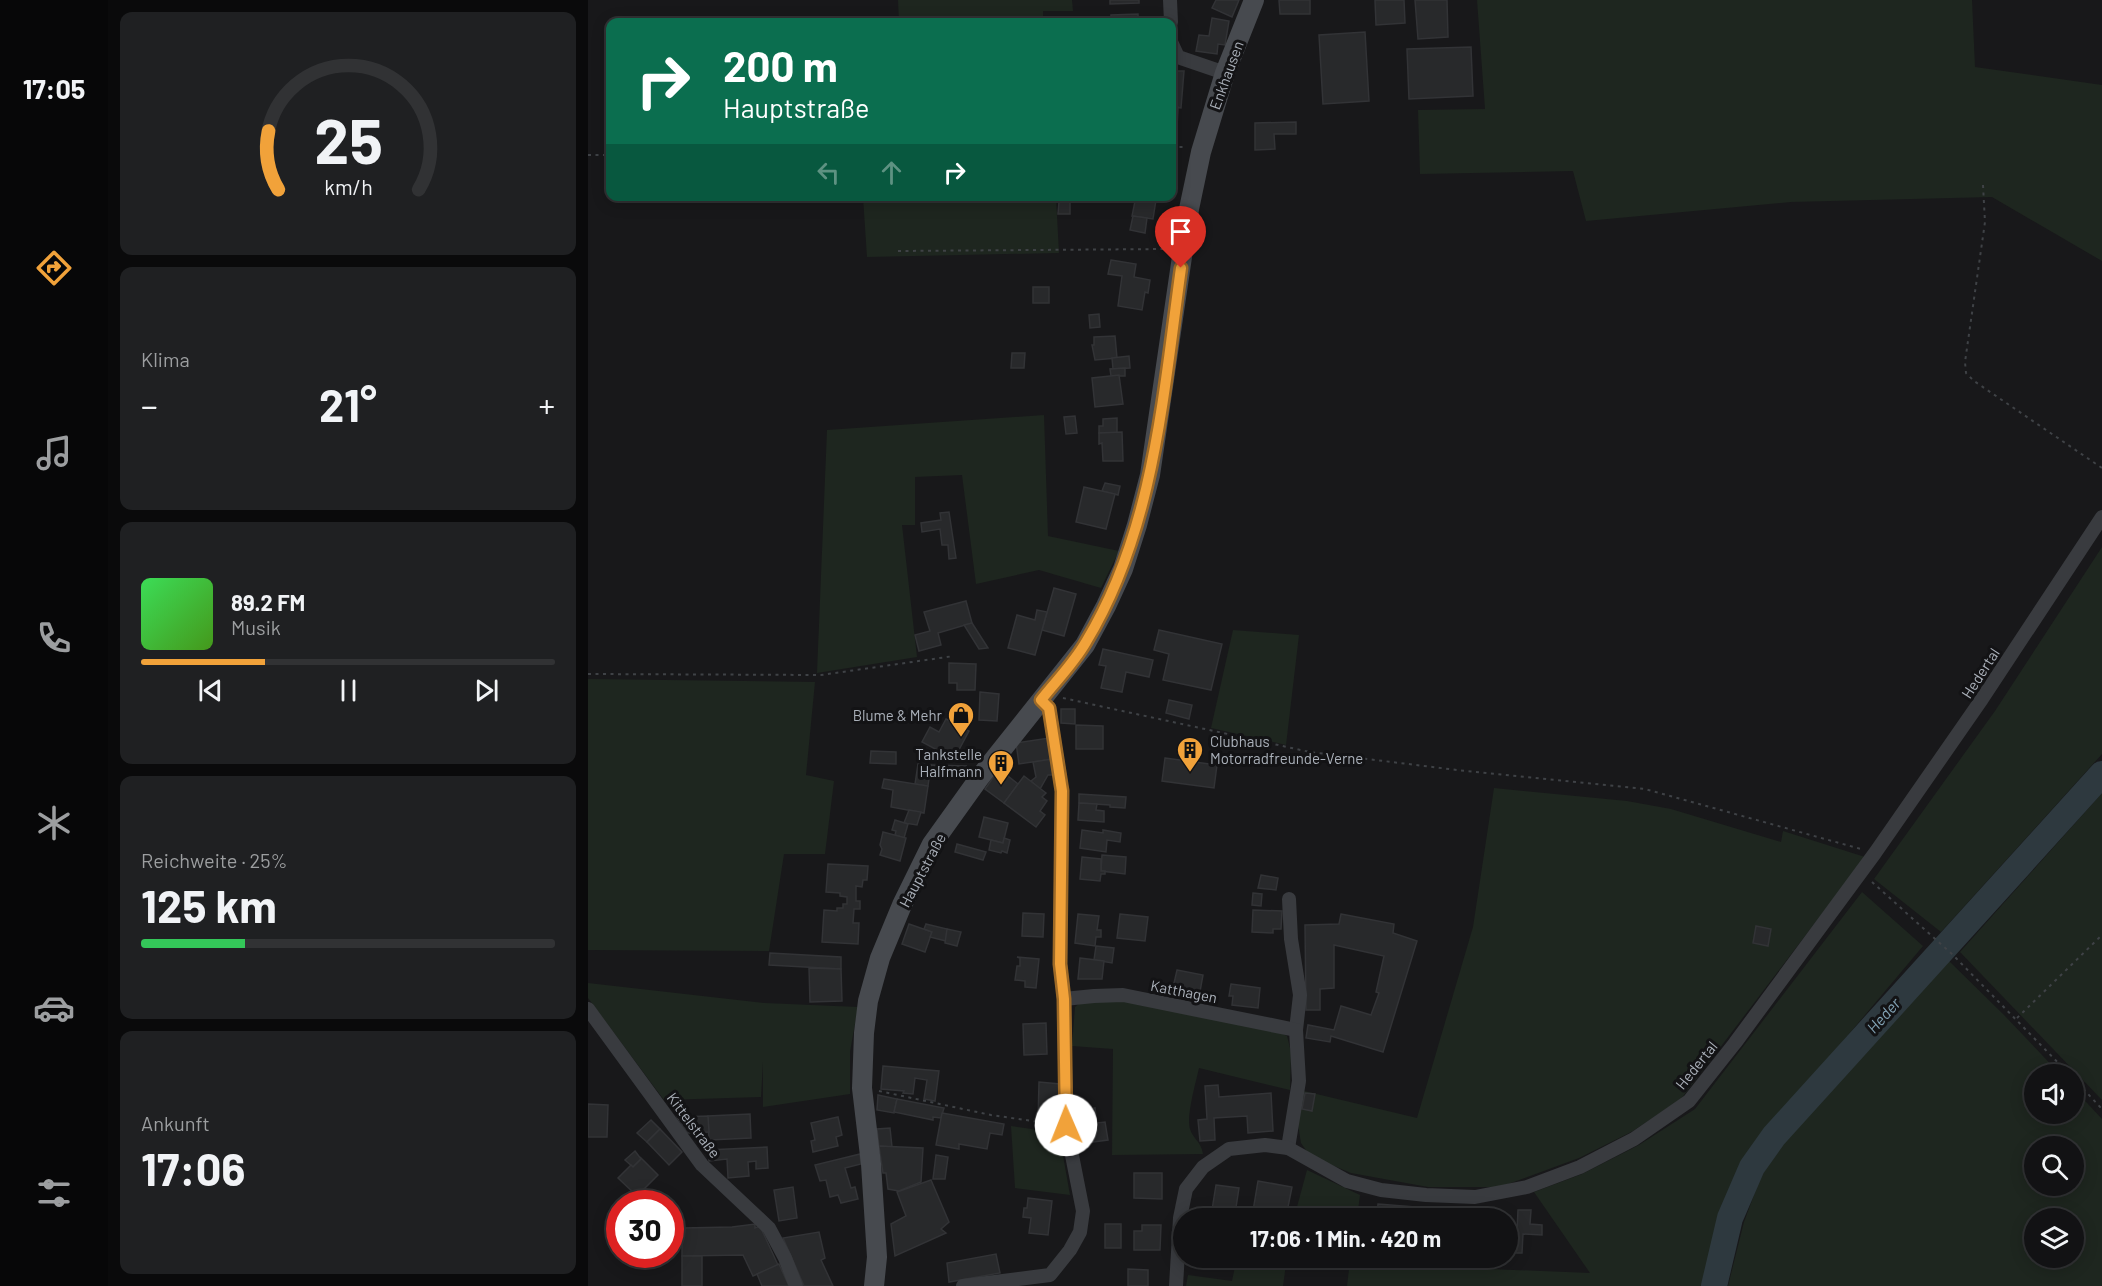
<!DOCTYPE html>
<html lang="de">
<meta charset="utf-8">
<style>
body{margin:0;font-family:Barlow,sans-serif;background:#1f2022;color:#f1f3f6;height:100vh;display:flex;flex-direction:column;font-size:22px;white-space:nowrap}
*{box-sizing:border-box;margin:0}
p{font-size:20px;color:#9c9ea0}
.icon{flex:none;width:33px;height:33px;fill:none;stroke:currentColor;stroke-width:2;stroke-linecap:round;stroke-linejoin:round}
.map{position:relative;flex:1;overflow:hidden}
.sheet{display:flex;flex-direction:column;gap:12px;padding:12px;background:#0a0a0b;width:480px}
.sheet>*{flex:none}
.hud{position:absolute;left:18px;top:18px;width:570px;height:183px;border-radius:12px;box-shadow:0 3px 15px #0003,0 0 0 2px #313234;background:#0b6e4f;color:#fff;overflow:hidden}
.buttons{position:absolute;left:1436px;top:1064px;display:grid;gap:12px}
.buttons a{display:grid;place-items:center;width:60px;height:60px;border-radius:50%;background:#121214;box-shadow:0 3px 15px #0003,0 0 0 2px #313234;font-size:30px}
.speed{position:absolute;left:18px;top:1190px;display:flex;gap:12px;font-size:30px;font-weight:700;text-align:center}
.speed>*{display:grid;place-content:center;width:78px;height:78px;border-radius:50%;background:#121214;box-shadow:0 3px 15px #0003,0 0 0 2px #313234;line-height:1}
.speed .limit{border:9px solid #d22;background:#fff;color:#111}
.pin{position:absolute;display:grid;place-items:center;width:51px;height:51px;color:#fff;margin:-62px -26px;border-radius:50% 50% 50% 0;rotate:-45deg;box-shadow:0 0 6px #0007}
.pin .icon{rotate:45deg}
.me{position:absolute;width:66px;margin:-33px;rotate:359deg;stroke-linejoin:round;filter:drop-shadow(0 0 4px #0008)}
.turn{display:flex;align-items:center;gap:21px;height:126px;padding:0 18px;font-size:27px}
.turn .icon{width:78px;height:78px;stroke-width:2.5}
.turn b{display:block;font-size:42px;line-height:51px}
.lanes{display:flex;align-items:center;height:57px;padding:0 18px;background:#0003;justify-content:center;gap:30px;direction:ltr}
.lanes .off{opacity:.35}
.big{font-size:45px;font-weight:700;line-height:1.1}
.sheet .widget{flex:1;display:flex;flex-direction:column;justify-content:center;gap:9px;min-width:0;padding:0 21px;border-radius:12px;background:#1f2022}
.sheet .dial{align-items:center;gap:0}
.dial svg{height:156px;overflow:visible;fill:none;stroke:#313234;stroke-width:7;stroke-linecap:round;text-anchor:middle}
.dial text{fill:#f1f3f6;stroke:none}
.song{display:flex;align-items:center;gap:18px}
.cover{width:72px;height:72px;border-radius:9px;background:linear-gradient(135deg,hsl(130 70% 55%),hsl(100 70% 35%))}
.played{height:6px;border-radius:3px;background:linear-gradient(90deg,#f1a23a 30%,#313234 30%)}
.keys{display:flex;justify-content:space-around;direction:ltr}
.heat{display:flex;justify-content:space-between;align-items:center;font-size:33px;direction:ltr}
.charge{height:9px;border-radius:4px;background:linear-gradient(90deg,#34c759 25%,#313234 0)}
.trip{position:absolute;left:585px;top:1208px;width:345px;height:60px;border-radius:30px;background:#121214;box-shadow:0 3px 15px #0003,0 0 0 2px #313234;font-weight:700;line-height:60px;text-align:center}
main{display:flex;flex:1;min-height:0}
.tabs{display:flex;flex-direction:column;width:108px;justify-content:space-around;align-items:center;background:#070708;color:#9c9ea0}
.tabs .icon{width:42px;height:42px}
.tabs .active{color:#f1a23a}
.tabs b{font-size:27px;color:#f1f3f6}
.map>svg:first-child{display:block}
.green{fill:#1e261f;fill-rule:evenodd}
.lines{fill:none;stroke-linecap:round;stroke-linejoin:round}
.river{stroke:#2e393f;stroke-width:26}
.building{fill:#28292b;stroke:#323336;stroke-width:1.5}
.path{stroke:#3f4246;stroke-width:2;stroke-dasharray:3 4.5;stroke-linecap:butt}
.street{stroke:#393b3f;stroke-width:14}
.secondary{stroke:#474a4f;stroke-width:20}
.route-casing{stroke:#9d6926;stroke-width:15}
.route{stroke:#f1a23a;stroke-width:10}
.labels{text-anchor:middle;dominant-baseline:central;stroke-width:6;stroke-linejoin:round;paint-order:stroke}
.street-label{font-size:15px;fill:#abb1ba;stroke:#131315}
.poi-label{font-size:15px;fill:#abb1ba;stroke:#131315;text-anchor:end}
.water-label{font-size:16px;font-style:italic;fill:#82a2b4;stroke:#131315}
</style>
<main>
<nav class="tabs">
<b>17:05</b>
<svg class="icon active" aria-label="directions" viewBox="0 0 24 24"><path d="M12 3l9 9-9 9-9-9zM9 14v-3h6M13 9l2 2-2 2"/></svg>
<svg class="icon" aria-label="music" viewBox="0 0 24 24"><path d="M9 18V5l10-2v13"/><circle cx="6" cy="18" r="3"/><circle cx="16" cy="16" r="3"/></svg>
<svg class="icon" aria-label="phone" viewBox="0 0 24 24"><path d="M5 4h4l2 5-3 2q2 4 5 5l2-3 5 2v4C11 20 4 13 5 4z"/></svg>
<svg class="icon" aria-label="climate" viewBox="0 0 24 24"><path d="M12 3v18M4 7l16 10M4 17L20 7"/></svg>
<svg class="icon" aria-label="car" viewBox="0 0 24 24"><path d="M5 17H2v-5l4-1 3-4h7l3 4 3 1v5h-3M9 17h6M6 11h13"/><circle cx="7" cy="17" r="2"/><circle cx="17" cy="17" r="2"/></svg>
<svg class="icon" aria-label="filters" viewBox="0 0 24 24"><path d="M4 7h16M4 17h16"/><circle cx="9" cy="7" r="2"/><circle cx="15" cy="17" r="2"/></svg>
</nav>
<section class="sheet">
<div class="widget dial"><svg viewBox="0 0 100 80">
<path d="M14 69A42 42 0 1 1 86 69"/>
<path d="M14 69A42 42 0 0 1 9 39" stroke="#f1a23a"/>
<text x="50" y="56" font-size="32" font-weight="700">25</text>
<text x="50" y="72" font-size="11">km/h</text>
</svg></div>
<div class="widget"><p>Klima</p>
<div class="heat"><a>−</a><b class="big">21°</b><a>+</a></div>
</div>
<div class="widget">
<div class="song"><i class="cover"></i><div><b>89.2 FM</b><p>Musik</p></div></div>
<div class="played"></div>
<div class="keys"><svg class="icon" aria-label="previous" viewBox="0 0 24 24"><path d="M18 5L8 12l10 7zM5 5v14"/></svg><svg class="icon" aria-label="pause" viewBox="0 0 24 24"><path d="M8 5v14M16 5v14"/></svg><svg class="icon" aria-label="next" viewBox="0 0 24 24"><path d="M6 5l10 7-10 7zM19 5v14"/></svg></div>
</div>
<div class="widget"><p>Reichweite · 25%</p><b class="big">125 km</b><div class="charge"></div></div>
<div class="widget"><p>Ankunft</p><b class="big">17:06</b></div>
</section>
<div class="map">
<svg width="1514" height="1286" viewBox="0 0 1514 1286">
<rect width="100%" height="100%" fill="#18181a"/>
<!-- green -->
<g class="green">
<path d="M310,0H484L485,11H455V22H311Z"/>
<path d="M889,0H1384L1387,67L1514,85V261L1404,197L1203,202L998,221L985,171L832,174L830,110L897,109Z"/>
<path d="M275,197H468L471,253L279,257Z"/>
<path d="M456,415L460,536L531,551L513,588L451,570L388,584L374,475L327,477V525H314L329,657L229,673L239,430Z"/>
<path d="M1514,547V754L1353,932L1286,879L1407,711Z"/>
<path d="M645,630L711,635L698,745L623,728Z"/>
<path d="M0,679L227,682L218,775L246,781L237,854H196L181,951L0,950Z"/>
<path d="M906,788L1039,801L1083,809L1193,842L1195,831L1277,857L1093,1099L1045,1131L991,1158L912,1187H840L763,1173L722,1156L713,1143L710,1124L716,1091L829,1118L885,927Z"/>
<path d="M1514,793V1100L1372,952Z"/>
<path d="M1274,892L1335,946L1181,1129L1158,1163L1135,1217L1118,1286H759L762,1261L716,1257H763V1261L828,1266L1002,1273L946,1192L994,1174L1051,1145L1107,1109Z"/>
<path d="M1361,961L1416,1015L1472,1074H1446V1113H1485V1088L1514,1119V1286H1140L1156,1222L1173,1176L1197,1139ZM1446,1146H1485V1185H1446ZM1446,1218H1485V1257H1446Z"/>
<path d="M0,983L177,1003L270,1007L262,1052V1094L175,1107V1062L173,1097L76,1100L0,998Z"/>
<path d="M494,1001L540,1002L688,1030L699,1036L703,1052L702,1090L611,1068C608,1082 598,1116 602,1129C605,1139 613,1141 615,1154L524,1155L525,1049L484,1046L487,1007Z"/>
<path d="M423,1126L471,1133L482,1195L427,1188Z"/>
<path d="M719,1170L772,1195L769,1218H706Z"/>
<path d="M649,1257H699L695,1286H598L600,1275L644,1281Z"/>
</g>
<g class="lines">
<!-- river -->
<path class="river" d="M1126,1286L1142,1218L1164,1167L1186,1136L1514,774"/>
</g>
<!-- building -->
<g class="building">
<path d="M522,0H551V3L522,4Z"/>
<path d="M628,0H651L644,17L624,8Z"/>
<path d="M691,0H722V14H692Z"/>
<path d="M787,0H816L817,23L788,25Z"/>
<path d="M827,0H859L860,37L830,39Z"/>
<path d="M550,14V22H523V15Z"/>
<rect x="456" y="18" width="24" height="4"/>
<path d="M624,18L641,21L637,45L630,44L629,54L608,51L611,35L621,36Z"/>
<path d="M777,32L781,101L735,104L731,35Z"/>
<path d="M883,47L885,96L821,99L819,49Z"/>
<path d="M584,71H596L593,108L584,107Z"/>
<path d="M584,107H590L589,128H584Z"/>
<path d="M708,122V134H686L687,149L667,150V123Z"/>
<path d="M548,196H572L571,201L568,200L565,219L544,216Z"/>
<path d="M471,202H482V214H470Z"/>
<path d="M545,216L559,218L557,233L542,230Z"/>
<path d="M523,260L548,264L546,277L562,280L560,293L557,292L554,310L530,306L534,276L520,274Z"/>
<rect x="445" y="287" width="16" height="16"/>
<path d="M511,314L512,327L502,328L501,315Z"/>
<path d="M527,336L529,358L507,360L504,345H506V337Z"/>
<path d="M424,353H437L436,368H423Z"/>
<path d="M541,356L542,368L522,369H525L524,358Z"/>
<path d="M537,368V376H523L522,369Z"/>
<path d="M531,375L535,404L507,407L504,378Z"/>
<path d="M487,416L489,433L478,434L476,417Z"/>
<path d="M529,418V433H511V426H515V419Z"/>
<path d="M534,432L535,461H515L514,443L511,444V433Z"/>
<path d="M517,483L532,486L530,495L514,491Z"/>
<path d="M496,487L527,494L518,529L488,522Z"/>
<path d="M361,512L368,558L361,559L360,545H354L352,529L334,532L333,523L353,520L352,513Z"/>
<path d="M466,588L488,594L476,636L454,630Z"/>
<path d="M378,601L384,623L350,633L353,645L331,651L327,635L342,631L336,612Z"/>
<path d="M449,610L459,612L447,655L420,648L429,615L447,620Z"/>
<path d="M384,623L400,648L391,649L376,625Z"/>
<path d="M571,630L634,644L623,690L575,680L581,654L566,650Z"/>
<path d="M515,649L565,660L561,677L538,672L534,692L513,688L518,666L511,665Z"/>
<path d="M361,663L388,664L387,690H369V683H361Z"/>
<path d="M392,692L411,694L409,721L391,720Z"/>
<path d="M581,700L604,705L601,719L578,713Z"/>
<path d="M473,709H487V724L473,723Z"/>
<path d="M358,719L381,731L366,759L334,742L342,727L351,732Z"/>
<path d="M488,725L515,726V749H488Z"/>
<path d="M461,738L464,759L431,764L428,743Z"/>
<path d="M283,751L308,752V764L282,763Z"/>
<path d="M577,758L629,765L626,788L574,781Z"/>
<path d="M464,759L466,775H460L452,789L443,781L448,777L445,762Z"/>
<path d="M330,764L343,765L340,786L327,784Z"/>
<path d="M343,765L378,766L371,779L341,778Z"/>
<path d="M411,769L430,784L416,803L397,789Z"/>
<path d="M436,776L458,793L454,797L459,801L452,811L457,815L448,827L416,803Z"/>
<path d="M296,779L340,786L336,813L303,807L305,790L294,788Z"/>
<path d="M491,794L538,797L537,808L522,807V805L491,803Z"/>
<path d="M491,803L509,804L508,810L516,811V822L490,820Z"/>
<path d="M321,810L333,812L329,825L316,823Z"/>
<path d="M396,817L420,823L415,843L391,837Z"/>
<path d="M307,820L320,824L316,838L307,835L308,831L304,830Z"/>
<path d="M494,830L515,833V830L533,833L532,842L519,840L518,852L492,848Z"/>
<path d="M295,832L318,838L312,861L292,855L294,849L292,845Z"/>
<path d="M416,838L422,840L419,853L414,851L413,853L401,850L403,840L415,843Z"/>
<path d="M369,844L398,852L395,860L367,852Z"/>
<path d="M514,855L538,857L537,874L513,871Z"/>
<path d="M494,857L513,859V871H517V874H513L512,881L492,879Z"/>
<path d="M240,864L280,866L279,880H275L274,887L268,886V901H272V909H266L265,923H271L270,944L234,942L236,910L249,911V908H255V904H259V897L252,896V893L238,892Z"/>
<path d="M673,875L690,878L688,890L670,888Z"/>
<path d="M665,893L674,894L673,906L664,905Z"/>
<path d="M665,910L694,911L693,929H685V933L664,932Z"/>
<path d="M435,913L456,914L455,937L434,936Z"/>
<path d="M490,914L511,916L509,930H513V937H508L507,946L487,943Z"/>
<path d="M532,914L560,917L557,941L529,938Z"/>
<path d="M753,914L806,924L805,933L829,941L795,1052L743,1036L742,1042L718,1038L720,1025L746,1030L753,1006L783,1015L791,993L788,992L796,956L746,945V988L732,989V1010H718L717,925L751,924Z"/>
<path d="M321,924L344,932L337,952L314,944Z"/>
<path d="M338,924L359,929L358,941L342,937L344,932L336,929Z"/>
<path d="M1168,926L1183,929L1180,946L1165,943Z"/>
<path d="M359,929L373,932L369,946L357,943Z"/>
<path d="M508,946L526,948L524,963L506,960Z"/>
<path d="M182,953L253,957V969L181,965Z"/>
<path d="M429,957L451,959L448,988L437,987V981L427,980L429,966H432V958Z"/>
<path d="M492,958L516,961L514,979H490Z"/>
<path d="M221,968L253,969L254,1001L222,1002Z"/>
<path d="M589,970L615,975L611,997L584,992Z"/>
<path d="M643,984L672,988L670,1008L644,1005L645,996H641Z"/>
<path d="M458,1023L459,1054L436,1055L435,1024Z"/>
<path d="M295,1066L351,1071L347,1101L336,1099L339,1080L327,1078L325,1094L315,1093L316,1091L293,1089Z"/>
<path d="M451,1082L472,1084L470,1122L450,1121Z"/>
<path d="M630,1085L631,1097L683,1093L685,1131L660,1133L659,1116L626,1118L627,1140L612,1141L610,1120L619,1119L617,1086Z"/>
<path d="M717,1093L727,1094L724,1111L714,1109Z"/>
<path d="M290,1095L309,1099L306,1113L289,1110Z"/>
<path d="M309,1099L356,1108L353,1118L345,1117V1120L306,1112Z"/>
<path d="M0,1104L20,1105L19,1137H0Z"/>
<path d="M507,1108L509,1123L517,1122L520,1140L490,1144L485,1112Z"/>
<path d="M354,1113L416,1124L414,1135L402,1133L399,1149L371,1144V1149L348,1145Z"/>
<path d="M162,1114L163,1138L121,1140L120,1116Z"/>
<path d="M120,1116L121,1132L99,1133L89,1117Z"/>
<path d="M250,1117L254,1135L248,1137L250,1146L225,1152L223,1141L227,1140L223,1123Z"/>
<path d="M63,1120L72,1129L59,1142L49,1133Z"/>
<path d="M302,1128L304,1147L291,1146L289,1129Z"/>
<path d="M72,1129L94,1152L81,1165L59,1142Z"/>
<path d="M291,1146L335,1148L333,1182L311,1191L300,1189L298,1173H295Z"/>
<path d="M179,1147L180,1168L168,1169V1161L160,1162L161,1176L140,1178L139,1159L121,1161L120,1150Z"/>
<path d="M47,1151L53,1159L45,1167L37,1160Z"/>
<path d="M272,1154L273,1164L257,1168L263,1188L267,1187L270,1199L253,1203L250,1195L242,1197L238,1180L232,1181L227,1165Z"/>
<path d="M348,1155L360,1157L357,1179H345Z"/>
<path d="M52,1157L70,1175L49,1196L30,1178L43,1165L45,1167L53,1159Z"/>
<path d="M546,1173H574V1199L546,1198Z"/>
<path d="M343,1180L361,1222L353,1229L358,1233L307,1256L303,1224L318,1216L309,1192Z"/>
<path d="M670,1181L704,1187L698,1217L665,1211Z"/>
<path d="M628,1185L651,1188L647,1214L624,1210Z"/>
<path d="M205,1187L209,1218L191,1221L186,1190Z"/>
<path d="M440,1198L464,1201L460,1235L441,1233L443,1218L435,1217L436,1208H439Z"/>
<path d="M790,1204L827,1207L826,1218H789Z"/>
<path d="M930,1210H943L942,1224L954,1225V1235L935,1234L934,1253H920V1232H929Z"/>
<path d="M167,1224V1228L172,1226L190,1265L165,1276L155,1255L94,1256V1228L144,1227Z"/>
<rect x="517" y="1224" width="16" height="24"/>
<path d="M554,1225H573L572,1250H546V1231H554Z"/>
<path d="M231,1232L237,1258L233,1260L245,1286H216L195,1238Z"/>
<path d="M408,1254L412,1273L361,1282L359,1263Z"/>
<rect x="94" y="1256" width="20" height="30"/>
<path d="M612,1257H640L638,1269L611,1264Z"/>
<path d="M191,1264L201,1286H174L169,1274Z"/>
<path d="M540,1269L560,1270V1286H540Z"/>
</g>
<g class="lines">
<!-- path -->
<g class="path">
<path d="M584,147H596"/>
<path d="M0,155H22"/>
<path d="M1395,185L1397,222L1377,362L1378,373L1386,381L1514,468"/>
<path d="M310,251L578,249"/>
<path d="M0,674L233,675L366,656"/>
<path d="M475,698L722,752L869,770L1057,789L1273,849"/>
<path d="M1284,882L1365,955L1481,1074"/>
<path d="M1429,1018L1514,935"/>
<path d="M1485,1078L1514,1109"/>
<path d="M291,1091L403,1115L465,1124"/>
</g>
<!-- street -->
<g class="street">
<path d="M582,0L583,22"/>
<path d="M584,44L590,57L637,73"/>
<path d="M701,899L703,939L712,995L708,1030"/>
<path d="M476,999L506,996L535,995L708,1030L711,1081L700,1148"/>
<path d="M0,1009L114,1165L181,1228L197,1258L208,1286"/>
<path d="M375,1286L462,1275L482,1250L492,1232L495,1211L478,1125L476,999L472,964L474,791L461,708L453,700"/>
<path d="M588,1286L592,1218L598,1189L615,1167L641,1149L677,1145L700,1148L759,1181L793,1190L838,1195L887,1197L939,1187L992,1167L1046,1139L1101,1101L1147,1043L1287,853L1394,699L1514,517"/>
</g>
<!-- secondary -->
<path class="secondary" d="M286,1286L289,1257L283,1164L274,1088L276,1033L280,1001L292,958L314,905L344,844L392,777L497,645L518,606L535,569L549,525L562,475L601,209L613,152L637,73L666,0"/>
</g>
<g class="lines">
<!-- route casing -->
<g class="route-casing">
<path id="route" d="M478,1125L476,999L472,964L474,791L461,708L453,700C468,681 486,663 498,642C566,530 575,396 593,268"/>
</g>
<!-- route -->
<use href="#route" class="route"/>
</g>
<!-- icons -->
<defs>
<g id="shop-pin" transform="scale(1.35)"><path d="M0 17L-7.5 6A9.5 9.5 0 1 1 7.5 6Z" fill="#f1a23a" stroke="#131315"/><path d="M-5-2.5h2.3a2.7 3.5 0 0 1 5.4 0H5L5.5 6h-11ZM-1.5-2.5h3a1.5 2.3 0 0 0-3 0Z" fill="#111"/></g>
<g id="building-pin" transform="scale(1.35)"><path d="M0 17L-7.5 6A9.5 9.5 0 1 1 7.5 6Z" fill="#f1a23a" stroke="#131315"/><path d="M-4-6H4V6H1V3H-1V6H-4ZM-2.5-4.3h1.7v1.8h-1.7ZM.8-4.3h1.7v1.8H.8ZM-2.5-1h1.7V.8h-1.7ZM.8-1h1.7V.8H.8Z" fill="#111"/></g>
</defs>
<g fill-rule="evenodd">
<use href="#shop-pin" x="373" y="715"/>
<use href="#building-pin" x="602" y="750"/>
<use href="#building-pin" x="413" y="763"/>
</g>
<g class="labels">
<!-- street labels -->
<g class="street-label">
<text transform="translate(638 75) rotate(-70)">Enkhausen</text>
<text transform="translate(1392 673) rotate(-57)">Hedertal</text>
<text transform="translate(334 870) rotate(-62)">Hauptstraße</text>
<text transform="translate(596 991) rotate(11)">Katthagen</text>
<text transform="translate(1108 1065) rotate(-51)">Hedertal</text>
<text transform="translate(106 1125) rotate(53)">Kittelstraße</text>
</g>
<!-- poi labels -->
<g class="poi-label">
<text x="354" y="715">Blume &amp; Mehr</text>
<text x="622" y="741" text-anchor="start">Clubhaus<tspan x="622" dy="17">Motorradfreunde-Verne</tspan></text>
<text x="394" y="754">Tankstelle<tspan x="394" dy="17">Halfmann</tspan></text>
</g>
<!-- water labels -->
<g class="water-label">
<text transform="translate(1295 1015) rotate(-48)">Heder</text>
</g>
</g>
</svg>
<div class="buttons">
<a><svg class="icon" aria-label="sound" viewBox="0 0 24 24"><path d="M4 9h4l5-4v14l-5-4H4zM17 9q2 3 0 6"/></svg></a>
<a><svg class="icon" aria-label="search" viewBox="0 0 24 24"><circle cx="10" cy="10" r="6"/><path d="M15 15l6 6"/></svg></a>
<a><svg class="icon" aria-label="layers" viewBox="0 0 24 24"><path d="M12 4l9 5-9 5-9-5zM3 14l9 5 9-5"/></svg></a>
</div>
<div class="speed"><div class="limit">30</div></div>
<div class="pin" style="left:593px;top:268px;background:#d93025"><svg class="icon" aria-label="arrive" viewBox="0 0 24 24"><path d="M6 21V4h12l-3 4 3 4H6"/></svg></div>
<svg class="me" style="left:478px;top:1125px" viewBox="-20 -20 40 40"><circle r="19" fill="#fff"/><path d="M0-13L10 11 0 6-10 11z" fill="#f1a23a"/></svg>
<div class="trip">17:06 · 1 Min. · 420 m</div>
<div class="hud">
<div class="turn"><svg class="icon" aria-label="right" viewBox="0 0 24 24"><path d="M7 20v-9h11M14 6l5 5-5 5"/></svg><div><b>200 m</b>Hauptstraße</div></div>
<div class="lanes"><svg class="icon off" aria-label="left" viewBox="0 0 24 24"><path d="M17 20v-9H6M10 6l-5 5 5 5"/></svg><svg class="icon off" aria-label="ahead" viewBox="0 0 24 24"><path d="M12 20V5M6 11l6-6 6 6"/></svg><svg class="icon" aria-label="right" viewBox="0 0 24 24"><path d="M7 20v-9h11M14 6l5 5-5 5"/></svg></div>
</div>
</div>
</main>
